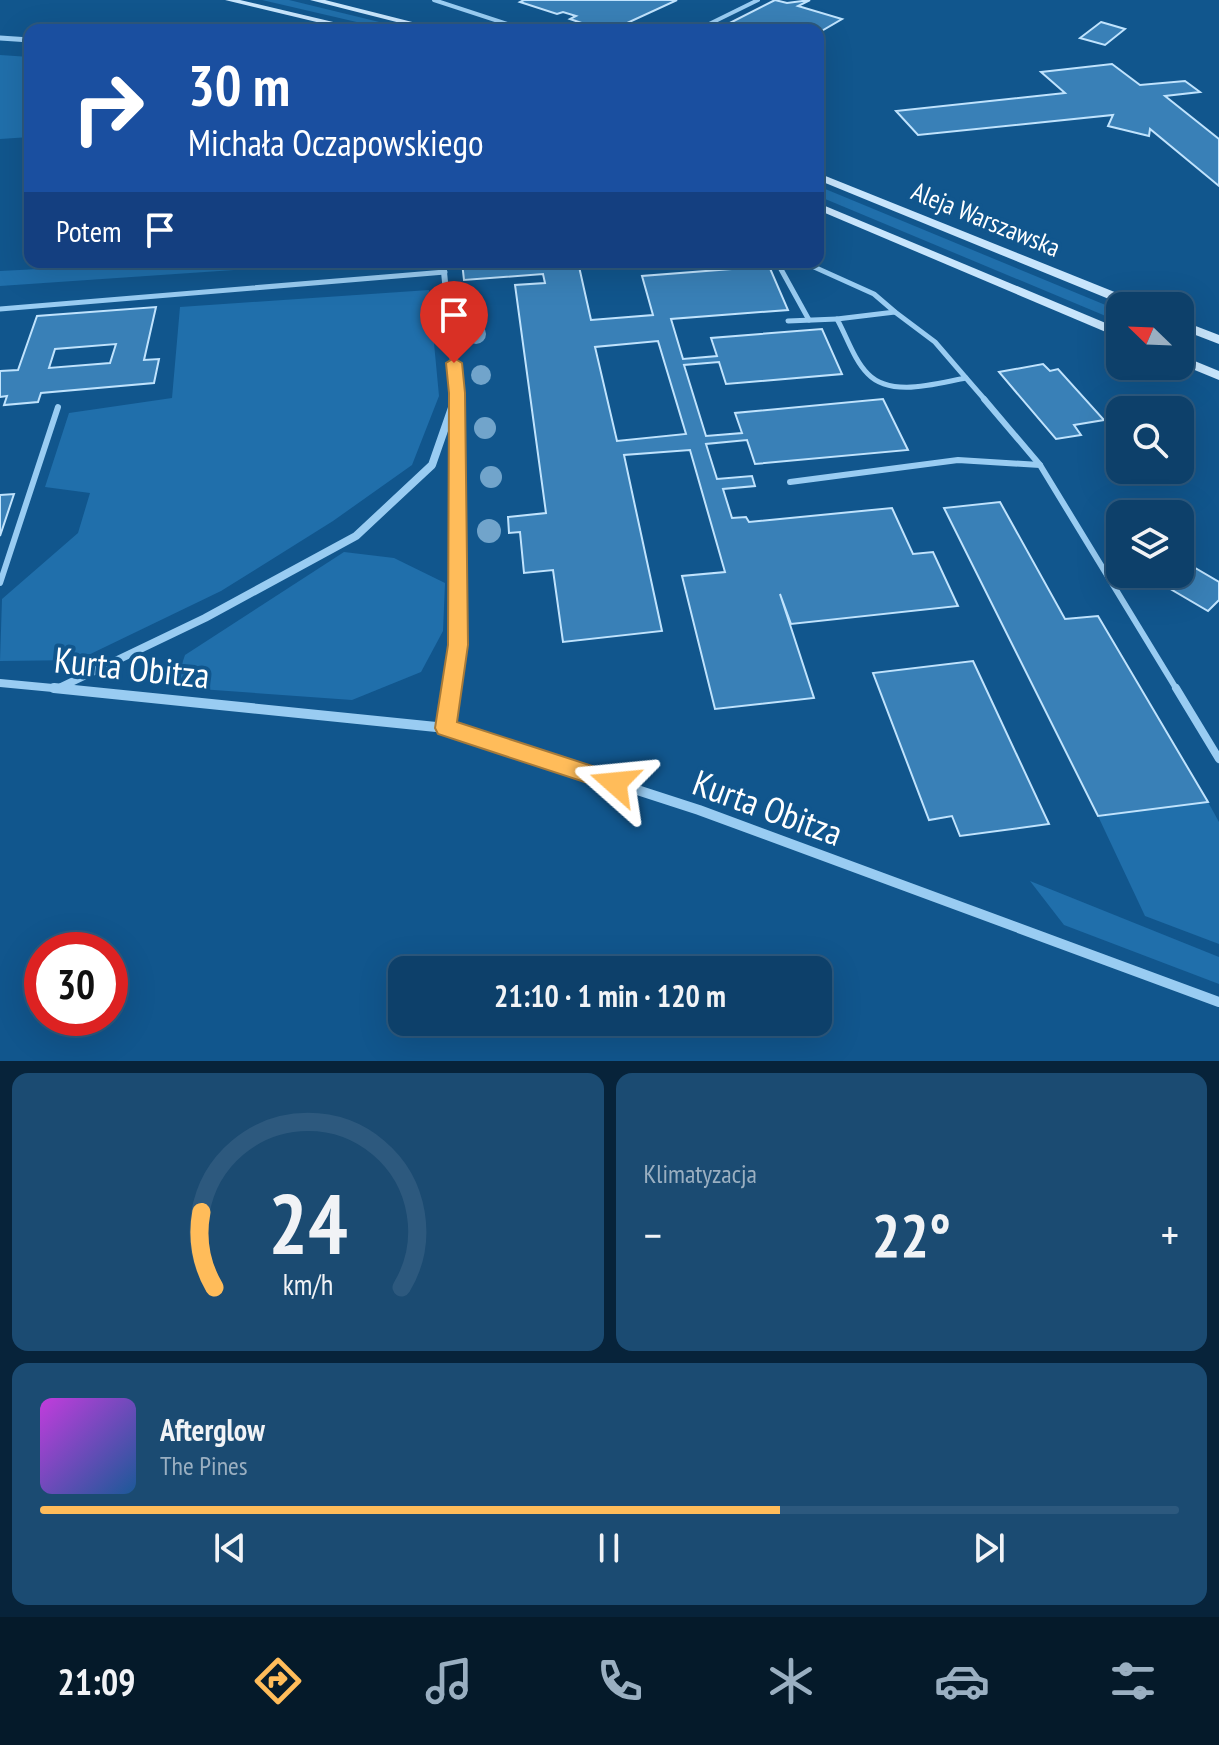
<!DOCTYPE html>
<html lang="pl">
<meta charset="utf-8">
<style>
body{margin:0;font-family:"PT Sans Narrow",sans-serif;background:#1b4b72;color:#f1f3f6;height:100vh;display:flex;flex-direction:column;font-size:30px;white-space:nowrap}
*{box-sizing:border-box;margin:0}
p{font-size:26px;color:#9aafc1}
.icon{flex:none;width:44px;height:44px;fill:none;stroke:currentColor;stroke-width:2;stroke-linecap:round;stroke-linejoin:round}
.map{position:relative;height:1061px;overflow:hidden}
.details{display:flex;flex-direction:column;gap:12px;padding:12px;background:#07233a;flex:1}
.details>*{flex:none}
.guide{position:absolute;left:24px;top:24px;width:800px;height:244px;border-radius:16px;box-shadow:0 8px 32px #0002,0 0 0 2px #2d597e;background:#1a4fa0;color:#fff;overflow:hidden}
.needle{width:52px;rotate:293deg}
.tools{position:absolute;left:1106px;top:292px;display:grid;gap:16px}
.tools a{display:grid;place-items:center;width:88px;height:88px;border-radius:16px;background:#0d406a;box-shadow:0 8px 32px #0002,0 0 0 2px #2d597e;font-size:40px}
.speed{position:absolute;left:24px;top:932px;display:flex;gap:16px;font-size:40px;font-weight:700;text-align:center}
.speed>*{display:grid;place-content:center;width:104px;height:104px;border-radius:50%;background:#0d406a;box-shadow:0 8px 32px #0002,0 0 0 2px #2d597e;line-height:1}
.speed .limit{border:12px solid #d22;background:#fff;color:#111}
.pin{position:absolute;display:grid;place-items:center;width:68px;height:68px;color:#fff;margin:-82px -34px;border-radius:50% 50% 50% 0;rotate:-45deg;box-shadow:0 0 8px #0007}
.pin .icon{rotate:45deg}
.me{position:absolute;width:88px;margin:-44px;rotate:288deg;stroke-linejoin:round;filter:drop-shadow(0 0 6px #0008)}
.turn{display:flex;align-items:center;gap:28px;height:168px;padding:0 32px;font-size:36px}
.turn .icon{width:104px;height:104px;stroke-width:2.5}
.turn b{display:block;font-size:56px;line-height:68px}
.then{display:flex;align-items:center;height:76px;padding:0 32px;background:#0003;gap:16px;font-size:30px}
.big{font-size:60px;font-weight:700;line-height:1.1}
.details .card{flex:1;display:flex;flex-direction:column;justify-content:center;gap:12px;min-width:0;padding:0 28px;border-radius:16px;background:#1b4b72}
.details .dial{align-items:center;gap:0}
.dial svg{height:208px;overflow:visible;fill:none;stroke:#2d597e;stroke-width:7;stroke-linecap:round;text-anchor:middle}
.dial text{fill:#f1f3f6;stroke:none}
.song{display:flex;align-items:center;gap:24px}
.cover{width:96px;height:96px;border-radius:12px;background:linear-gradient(135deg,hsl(290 70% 55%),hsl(210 70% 35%))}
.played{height:8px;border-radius:4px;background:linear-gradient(90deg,#ffbc5a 65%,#2d597e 65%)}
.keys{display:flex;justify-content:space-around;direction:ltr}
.heat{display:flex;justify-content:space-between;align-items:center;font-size:44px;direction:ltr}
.details .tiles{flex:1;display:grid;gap:12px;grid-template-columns:1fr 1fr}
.card:last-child{grid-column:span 2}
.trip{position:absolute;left:388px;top:956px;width:444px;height:80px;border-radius:16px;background:#0d406a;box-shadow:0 8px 32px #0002,0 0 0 2px #2d597e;font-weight:700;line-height:80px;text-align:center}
.dock{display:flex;height:128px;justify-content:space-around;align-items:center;background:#051a2a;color:#9aafc1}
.dock .icon{width:56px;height:56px}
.dock .active{color:#ffbc5a}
.dock b{font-size:36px;color:#f1f3f6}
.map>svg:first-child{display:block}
.green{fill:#206fab}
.building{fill:#3980b7;stroke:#c0e3fd;stroke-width:2;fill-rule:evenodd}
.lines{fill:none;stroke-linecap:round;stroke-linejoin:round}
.lane-far3{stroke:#99ccf2;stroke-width:4}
.lane-far2{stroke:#99ccf2;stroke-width:5}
.lane-far1{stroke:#99ccf2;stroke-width:6}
.lane{stroke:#99ccf2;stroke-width:8}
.street-far3{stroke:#99ccf2;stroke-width:5}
.street-far2{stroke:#99ccf2;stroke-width:6}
.street-far1{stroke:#99ccf2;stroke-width:8}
.street{stroke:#99ccf2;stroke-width:10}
.secondary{fill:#c8e5fc;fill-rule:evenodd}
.tree{fill:#71a4cb}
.route{fill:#ffbc5a;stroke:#a67a3a;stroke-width:2}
.labels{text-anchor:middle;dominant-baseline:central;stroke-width:8;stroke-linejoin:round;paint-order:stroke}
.far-street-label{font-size:26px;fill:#fff;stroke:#11568d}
.near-street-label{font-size:36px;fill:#fff;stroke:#11568d}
</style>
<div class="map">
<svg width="1219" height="1061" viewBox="0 0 1219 1061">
<rect width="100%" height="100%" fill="#11568d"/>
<!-- green -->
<g class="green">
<path d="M262,0H289L412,30H391Z"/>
<path d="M0,55L30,57V137L0,139Z"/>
<path d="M818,186L1120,311V322L818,196Z"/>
<path d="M175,262H353L0,286V271Z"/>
<path d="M429,290L439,396L412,465L333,521L221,591L78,660L0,661L2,599L78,533L90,493L45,487L69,413L172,398L180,307Z"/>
<path d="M344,552L394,558L445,583L443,631L421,672L352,700L200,689L177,679L185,655Z"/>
<path d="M1208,802L1219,822V944L1145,916L1098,816Z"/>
<path d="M1030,881L1219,957V984L1064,925Z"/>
</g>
<!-- building -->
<g class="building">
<path d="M524,0H677L612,30H602L570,19L576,16L563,12L557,14L520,2Z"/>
<path d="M775,0L787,3L810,0L798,6L842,19L818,33V30H716Z"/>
<path d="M1101,22L1125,29L1105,45L1080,38Z"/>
<path d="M1112,64L1140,85L1185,81L1200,92L1165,96L1219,139V186L1150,129L1149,136L1108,126L1113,115L918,135L896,111L1065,93L1041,72Z"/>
<path d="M462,262H578L591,320L653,315L642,276L769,266L788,310L671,319L683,359L717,356L711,338L822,329L842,374L726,384L719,362L684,365L706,436L742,433L735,413L883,399L908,450L755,464L747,440L706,444L717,479L752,476L755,486L723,489L732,518L746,517L749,522L892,508L913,554L933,552L958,606L791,624L780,594L814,698L715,709L682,576L725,572L690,450L624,455L662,631L563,642L553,570L524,573L520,532L509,533L508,517L546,513L515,285L545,283L543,274L464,280ZM658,341L686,434L617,441L595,347Z"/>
<path d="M156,307L144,360L159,359L154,383L41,393L38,402L4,405L7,396L0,397V371L18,370L37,316ZM116,344L110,363L49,368L55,349Z"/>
<path d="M1043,364L1050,371L1058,369L1104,420L1074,425L1081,435L1056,439L999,372Z"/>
<path d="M14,494L0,536V495Z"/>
<path d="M1000,502L1065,619L1098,616L1208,802L1098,816L944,508Z"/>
<path d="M1185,562L1219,582V600L1208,611L1162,584L1172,574H1180V566Z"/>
<path d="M973,661L1049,824L960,836L952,816L929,820L873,673Z"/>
</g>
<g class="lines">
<!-- lane-far3 -->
<g class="lane-far3">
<path d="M434,0L526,30"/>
<path d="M697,30L758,0"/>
</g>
<!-- lane-far2 -->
<g class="lane-far2">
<path d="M777,262L809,320"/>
<path d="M803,262L874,294L895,312"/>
<path d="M0,309L445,272"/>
<path d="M895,312L935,342L966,378C938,383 891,398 868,374C854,360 847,337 837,319Z"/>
<path d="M788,321L837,319"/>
<path d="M966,378L986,401"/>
</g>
<!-- lane-far1 -->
<g class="lane-far1">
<path d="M984,399L1040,465"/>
<path d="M790,482L958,460L1040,465L1177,690"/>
<path d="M0,583L58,407"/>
</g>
<!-- lane -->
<path class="lane" d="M1176,688L1219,759"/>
<!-- street-far3 -->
<path class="street-far3" d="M0,38L30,40"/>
<!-- street-far2 -->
<g class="street-far2">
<path d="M443,262L457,401"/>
<path d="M454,401L457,393"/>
</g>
<!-- street-far1 -->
<g class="street-far1">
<path d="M0,683L74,690"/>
<path d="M61,687L205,618L356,536L432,465L455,399"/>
<path d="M451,690L458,645L457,399"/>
</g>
<!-- street -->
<g class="street">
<path d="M54,688L446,728L699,810L1219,1002"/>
<path d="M446,728L452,688"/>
</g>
<!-- secondary -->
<g class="secondary">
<path d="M225,0H240L367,30H350Z"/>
<path d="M310,0H325L444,30H428Z"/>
<path d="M818,173L1142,303L1143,306H1126L818,180Z"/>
<path d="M818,203L1120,329V338L818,210Z"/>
<path d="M1180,320L1219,335V344L1180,329Z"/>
<path d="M1180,355L1219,371V380L1180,364Z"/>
</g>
</g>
<!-- trees -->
<g class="tree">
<circle cx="476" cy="334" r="10"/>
<circle cx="481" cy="375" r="10"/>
<circle cx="485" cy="428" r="11"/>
<circle cx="491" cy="477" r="11"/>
<circle cx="489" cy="531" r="12"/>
</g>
<!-- route -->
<path class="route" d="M454,358L462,363L465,393L468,645L457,722L623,776L626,783L623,789L615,792L438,734L435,728L448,645L449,393L446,363Z"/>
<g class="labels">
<!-- far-street labels -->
<g class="far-street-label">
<text transform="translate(986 219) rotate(22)">Aleja Warszawska</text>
</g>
<!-- near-street labels -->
<g class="near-street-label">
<text transform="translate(132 667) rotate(6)">Kurta Obitza</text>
<text transform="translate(768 807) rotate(20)">Kurta Obitza</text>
</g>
</g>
</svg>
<div class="tools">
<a><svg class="needle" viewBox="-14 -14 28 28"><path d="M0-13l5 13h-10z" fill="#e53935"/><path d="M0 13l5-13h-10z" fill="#9aafc1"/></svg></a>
<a><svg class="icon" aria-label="search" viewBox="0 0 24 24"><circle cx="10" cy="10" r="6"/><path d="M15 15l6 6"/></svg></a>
<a><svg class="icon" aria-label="layers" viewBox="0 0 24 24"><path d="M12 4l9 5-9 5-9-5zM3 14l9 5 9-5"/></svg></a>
</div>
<div class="speed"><div class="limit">30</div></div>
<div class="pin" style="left:454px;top:363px;background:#d93025"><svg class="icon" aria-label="arrive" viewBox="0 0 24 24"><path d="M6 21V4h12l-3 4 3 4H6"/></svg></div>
<svg class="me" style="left:615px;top:783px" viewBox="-20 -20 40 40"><path d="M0-17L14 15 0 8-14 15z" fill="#ffbc5a" stroke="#fff" stroke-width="4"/></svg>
<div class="trip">21:10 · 1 min · 120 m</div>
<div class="guide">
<div class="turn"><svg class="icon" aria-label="right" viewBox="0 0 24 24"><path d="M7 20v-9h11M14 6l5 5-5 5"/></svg><div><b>30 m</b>Michała Oczapowskiego</div></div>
<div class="then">Potem<svg class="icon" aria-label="arrive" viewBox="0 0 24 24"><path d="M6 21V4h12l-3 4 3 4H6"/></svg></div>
</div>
</div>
<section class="details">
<div class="tiles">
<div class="card dial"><svg viewBox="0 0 100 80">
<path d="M14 69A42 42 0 1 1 86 69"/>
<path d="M14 69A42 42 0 0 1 9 40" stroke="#ffbc5a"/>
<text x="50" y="56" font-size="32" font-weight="700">24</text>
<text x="50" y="72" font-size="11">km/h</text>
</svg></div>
<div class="card"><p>Klimatyzacja</p>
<div class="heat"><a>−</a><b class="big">22°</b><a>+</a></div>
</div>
<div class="card">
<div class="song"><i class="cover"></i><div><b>Afterglow</b><p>The Pines</p></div></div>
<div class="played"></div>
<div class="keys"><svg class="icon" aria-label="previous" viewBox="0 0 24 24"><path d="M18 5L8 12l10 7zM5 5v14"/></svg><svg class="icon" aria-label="pause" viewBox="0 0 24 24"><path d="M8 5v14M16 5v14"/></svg><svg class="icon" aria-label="next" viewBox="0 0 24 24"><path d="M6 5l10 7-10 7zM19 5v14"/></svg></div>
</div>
</div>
</section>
<nav class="dock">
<b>21:09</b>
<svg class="icon active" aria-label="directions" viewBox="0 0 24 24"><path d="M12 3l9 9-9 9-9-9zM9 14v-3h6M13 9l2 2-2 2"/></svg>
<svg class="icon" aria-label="music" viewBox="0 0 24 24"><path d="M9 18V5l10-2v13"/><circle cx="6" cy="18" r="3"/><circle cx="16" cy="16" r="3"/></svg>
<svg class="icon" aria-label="phone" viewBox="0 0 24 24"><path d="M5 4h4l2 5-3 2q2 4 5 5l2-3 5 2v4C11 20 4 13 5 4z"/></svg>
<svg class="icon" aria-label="climate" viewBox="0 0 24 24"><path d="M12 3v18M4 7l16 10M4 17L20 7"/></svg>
<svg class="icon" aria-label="car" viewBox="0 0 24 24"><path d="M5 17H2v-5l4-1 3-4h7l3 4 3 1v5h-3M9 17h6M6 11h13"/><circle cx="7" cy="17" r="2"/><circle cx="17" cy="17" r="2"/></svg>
<svg class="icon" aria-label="filters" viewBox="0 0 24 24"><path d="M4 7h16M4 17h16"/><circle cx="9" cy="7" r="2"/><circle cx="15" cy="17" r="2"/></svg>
</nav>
